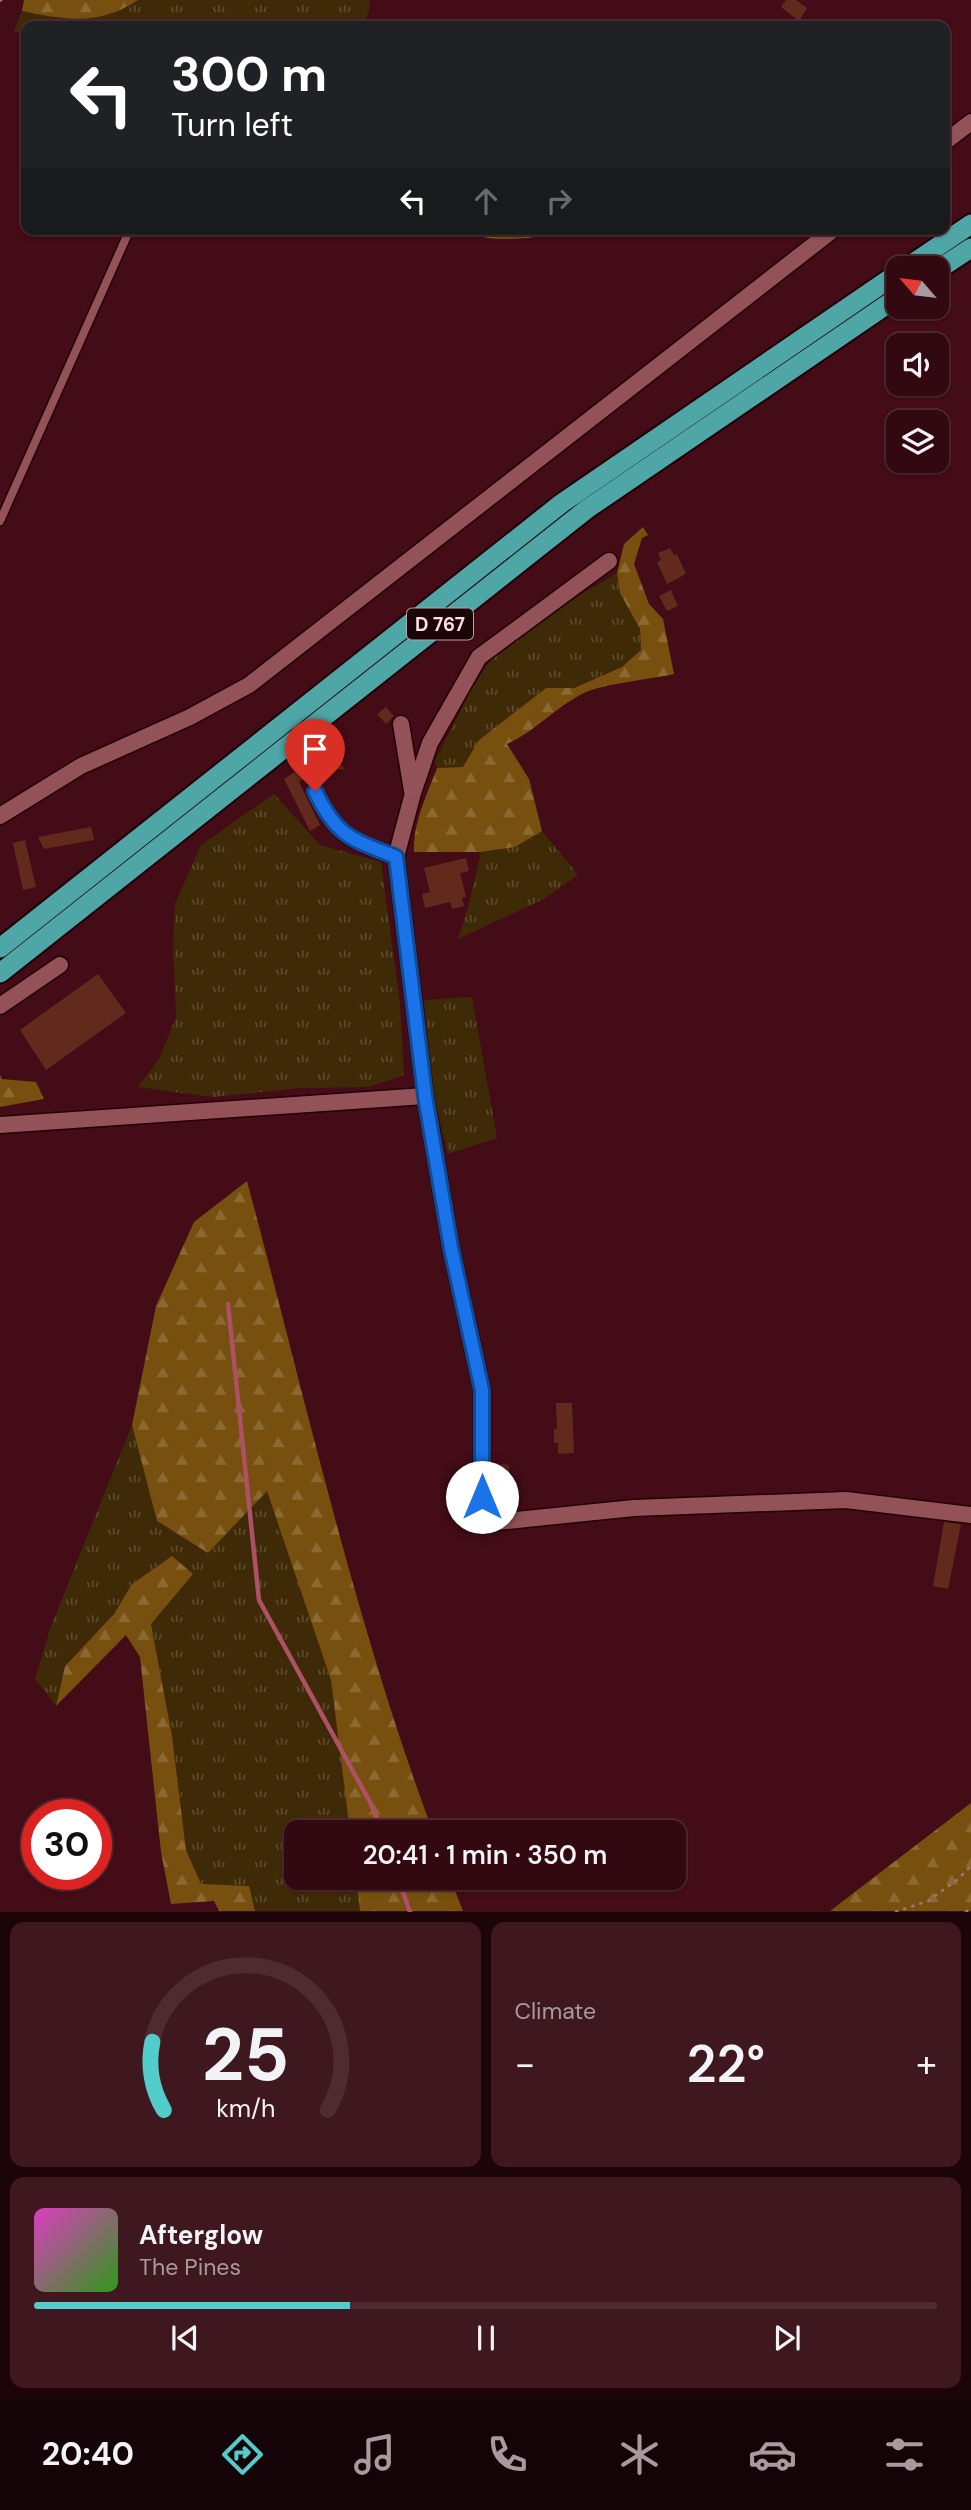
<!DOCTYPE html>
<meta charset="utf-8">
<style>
body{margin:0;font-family:"DM Sans",sans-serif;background:#3e171f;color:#f1f3f6;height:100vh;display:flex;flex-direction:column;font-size:26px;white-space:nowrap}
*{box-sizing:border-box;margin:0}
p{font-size:23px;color:#a99a9f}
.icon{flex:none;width:38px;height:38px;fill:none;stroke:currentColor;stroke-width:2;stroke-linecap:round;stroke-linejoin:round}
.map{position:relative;height:1912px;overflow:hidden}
.sheet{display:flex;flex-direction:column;gap:10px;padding:10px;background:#1c0509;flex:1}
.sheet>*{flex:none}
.hud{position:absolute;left:21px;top:21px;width:929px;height:214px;border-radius:14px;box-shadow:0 2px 5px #0004,0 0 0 2px #4e2a31;background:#202124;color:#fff;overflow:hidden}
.needle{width:46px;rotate:298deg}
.tools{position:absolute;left:886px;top:256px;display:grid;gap:14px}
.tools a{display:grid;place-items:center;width:63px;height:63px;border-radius:14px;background:#330911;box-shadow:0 2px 5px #0004,0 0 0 2px #4e2a31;font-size:35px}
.speed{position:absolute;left:21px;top:1799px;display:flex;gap:14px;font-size:35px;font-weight:700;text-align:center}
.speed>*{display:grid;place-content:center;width:91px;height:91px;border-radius:50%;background:#330911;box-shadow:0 2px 5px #0004,0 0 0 2px #4e2a31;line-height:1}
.speed .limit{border:10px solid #d22;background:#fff;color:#111}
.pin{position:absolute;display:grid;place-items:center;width:60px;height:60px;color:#fff;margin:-72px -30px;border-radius:50% 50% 50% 0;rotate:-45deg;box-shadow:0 0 7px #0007}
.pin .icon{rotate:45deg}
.me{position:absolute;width:77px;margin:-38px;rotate:0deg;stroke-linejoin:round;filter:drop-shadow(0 0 5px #0008)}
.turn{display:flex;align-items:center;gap:24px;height:147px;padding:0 35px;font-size:32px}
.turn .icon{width:91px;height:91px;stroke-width:2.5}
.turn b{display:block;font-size:49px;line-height:60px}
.lanes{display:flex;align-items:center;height:66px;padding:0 35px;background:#0003;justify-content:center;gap:35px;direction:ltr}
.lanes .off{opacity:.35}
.big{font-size:52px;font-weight:600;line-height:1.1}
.sheet .card{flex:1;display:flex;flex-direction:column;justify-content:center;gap:10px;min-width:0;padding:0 24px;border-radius:14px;background:#3e171f}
.sheet .dial{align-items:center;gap:0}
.dial svg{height:182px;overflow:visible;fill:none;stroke:#4e2a31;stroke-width:7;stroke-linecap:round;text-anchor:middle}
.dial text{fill:#f1f3f6;stroke:none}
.song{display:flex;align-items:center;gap:21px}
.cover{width:84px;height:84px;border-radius:10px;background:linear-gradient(135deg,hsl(310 70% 55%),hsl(110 70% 35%))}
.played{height:7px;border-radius:4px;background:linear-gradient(90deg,#52cdcc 35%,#4e2a31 35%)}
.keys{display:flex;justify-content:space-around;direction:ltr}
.heat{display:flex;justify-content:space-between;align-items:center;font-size:38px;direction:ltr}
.sheet .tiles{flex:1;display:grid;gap:10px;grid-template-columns:1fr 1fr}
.card:last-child{grid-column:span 2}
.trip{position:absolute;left:284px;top:1820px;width:402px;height:70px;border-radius:14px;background:#330911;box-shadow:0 2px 5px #0004,0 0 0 2px #4e2a31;font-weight:600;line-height:70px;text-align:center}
.tab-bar{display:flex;height:112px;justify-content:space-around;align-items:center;background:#140407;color:#a99a9f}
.tab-bar .icon{width:49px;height:49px}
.tab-bar .selected{color:#52cdcc}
.tab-bar b{font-size:32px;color:#f1f3f6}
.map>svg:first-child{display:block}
.grass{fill:url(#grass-tufts)}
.forest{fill:url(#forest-firs)}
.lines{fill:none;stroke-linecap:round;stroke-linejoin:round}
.stream{stroke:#ae5166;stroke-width:4.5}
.building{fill:#622a1d}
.service-casing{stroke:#230005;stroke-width:11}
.minor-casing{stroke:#230005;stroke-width:19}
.trunk-casing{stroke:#230005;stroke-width:23}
.path{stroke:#a1767c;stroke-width:2.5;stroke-dasharray:3.5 5;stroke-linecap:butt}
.service{stroke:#925258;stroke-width:8}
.minor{stroke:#925258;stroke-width:16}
.trunk{stroke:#4ea6a6;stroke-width:19}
.route-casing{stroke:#114b97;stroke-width:18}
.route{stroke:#1a73e8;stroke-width:12}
.labels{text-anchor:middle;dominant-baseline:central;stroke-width:7;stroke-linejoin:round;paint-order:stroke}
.shield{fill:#1c0508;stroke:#ba9ea0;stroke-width:2}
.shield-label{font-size:19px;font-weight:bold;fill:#fee0e1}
</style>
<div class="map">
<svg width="971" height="1912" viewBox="0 0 971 1912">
<defs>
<pattern id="grass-tufts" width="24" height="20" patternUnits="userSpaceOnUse" patternTransform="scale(1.75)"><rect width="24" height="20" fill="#3f2a08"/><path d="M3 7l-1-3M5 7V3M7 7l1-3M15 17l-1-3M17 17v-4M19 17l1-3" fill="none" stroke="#5c492c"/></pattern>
<pattern id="forest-firs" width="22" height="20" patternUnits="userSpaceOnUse" patternTransform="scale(1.75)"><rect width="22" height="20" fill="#77500f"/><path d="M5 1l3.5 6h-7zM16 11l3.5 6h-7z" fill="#8b6932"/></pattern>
</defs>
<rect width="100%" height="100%" fill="#440c17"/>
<!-- grass -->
<g class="grass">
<path d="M138,0H370L369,11L363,26H26V35L14,31L22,11L56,18L126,8Z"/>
<path d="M617,573L620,593L640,629L641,650L622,667L573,688H546L479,740L463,767L437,768L435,761L471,690L493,656L550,613Z"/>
<path d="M274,794L320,845L381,862L400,1004L404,1075L369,1087L300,1088L213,1097L138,1087L159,1059L176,1017L173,944L175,904L201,845Z"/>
<path d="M542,831L578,875L544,899L458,939L468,908L481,852L515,847Z"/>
<path d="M472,997L497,1138L448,1154L433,1092L424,1000Z"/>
<path d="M132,1425L157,1521L208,1553L267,1490L331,1680L350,1832H296V1878H356L360,1911H255L248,1886L201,1884L186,1850L172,1736L151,1623L192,1574L172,1556L132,1584L114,1614L65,1665L56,1706L35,1679L50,1629Z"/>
</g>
<!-- forest -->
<g class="forest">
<path d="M24,0H138C100,26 64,20 22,11Z"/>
<path d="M469,229H567L563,233C539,236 486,247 469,229Z"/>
<path d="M643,527L648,535L642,538L634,564L649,604L663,619L674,674C652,679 602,684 584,693C554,708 536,731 507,744L529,779L542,831L515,847L481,852H414C413,822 427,795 437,768L463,767L479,740L546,688H574L622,667L641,650L640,629L620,593L617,573L624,544Z"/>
<path d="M0,1075L2,1079L36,1082L44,1099L0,1107Z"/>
<path d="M247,1181C305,1397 355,1623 433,1832H350L331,1680L267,1491L208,1553L157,1521L132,1425L156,1306L194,1222Z"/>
<path d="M172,1556L193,1574L151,1624L172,1736L186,1850L201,1884L249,1886L255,1911H219L214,1901L171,1904L161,1852L140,1657L126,1635L56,1706L65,1666L114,1614L132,1584Z"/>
<path d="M971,1803V1911H830Z"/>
<path d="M356,1878H450L463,1911H360Z"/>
</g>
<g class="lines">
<!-- stream -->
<g class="stream">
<path d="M228,1304L259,1600L371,1804L382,1832"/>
<path d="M398,1878L410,1912"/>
</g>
</g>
<!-- building -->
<g class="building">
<path d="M786,0H796L807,8L799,21L781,7Z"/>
<path d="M670,548L674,555L677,554L686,574L667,584L657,562L661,560L658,553Z"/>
<path d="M671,590L678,606L667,611L659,596Z"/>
<path d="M386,707L394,716L386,724L377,714Z"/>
<path d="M331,748L345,770L324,766L299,782L320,825L310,831L284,779Z"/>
<path d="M91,827L94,840L44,849L38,837Z"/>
<path d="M25,840L36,887L23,890L13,843Z"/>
<path d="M466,858L469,871L460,873L466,897L462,898L464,906L452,909L450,902L425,908L422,894L430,892L424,868Z"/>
<path d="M98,974L126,1013L46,1070L20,1030Z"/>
<path d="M556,1403H572L574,1453L558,1454V1443H554V1429H557Z"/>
<path d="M493,1463L509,1465V1494H493Z"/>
<path d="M944,1522L961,1524L948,1589L933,1586Z"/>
</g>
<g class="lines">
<!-- service casing -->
<g class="service-casing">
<g id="service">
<path d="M24,45L26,47"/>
<path d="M0,521L130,229"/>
</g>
</g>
<!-- minor casing -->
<g class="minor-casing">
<g id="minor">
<path d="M945,142L971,122"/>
<path d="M609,561L479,657L430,743L413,793L396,857L425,1096L451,1248L482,1390V1497L497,1522L634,1508L846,1500L971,1515"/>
<path d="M401,724L412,791"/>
<path d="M315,791C337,837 350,839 396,857"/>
<path d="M0,816L81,766L190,717L249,685L834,229"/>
<path d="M0,1006L60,965"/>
<path d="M0,1125L425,1096"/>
</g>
</g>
<!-- trunk casing -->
<g class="trunk-casing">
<g id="trunk">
<path d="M906,268L971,224"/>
<path d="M936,271L971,248"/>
<path d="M0,948L562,503L898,273"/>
<path d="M0,973L587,509L898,297"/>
</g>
</g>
<!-- path -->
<g class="path">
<path d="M0,1L2,0"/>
<path d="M895,1912L928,1901L957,1880L971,1866"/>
<path d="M965,1912L971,1909"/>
</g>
<!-- service -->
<use href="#service" class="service"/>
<!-- minor -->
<use href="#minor" class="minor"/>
<!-- trunk -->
<use href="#trunk" class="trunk"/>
</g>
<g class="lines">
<!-- route casing -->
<g class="route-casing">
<path id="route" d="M315,791C337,837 351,839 396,857L425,1096L451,1248L482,1390V1497"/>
</g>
<!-- route -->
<use href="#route" class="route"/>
</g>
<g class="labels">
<!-- shield labels -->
<rect class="shield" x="407" y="608.5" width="66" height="31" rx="5"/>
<g class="shield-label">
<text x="440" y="624">D 767</text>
</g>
</g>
</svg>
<div class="tools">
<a><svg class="needle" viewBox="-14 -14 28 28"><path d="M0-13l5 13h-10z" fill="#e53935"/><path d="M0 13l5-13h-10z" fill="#a99a9f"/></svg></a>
<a><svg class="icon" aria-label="sound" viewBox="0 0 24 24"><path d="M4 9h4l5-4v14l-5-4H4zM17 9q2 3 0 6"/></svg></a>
<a><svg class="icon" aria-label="layers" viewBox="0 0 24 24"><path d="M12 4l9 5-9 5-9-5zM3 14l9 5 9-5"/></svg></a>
</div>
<div class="speed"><div class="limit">30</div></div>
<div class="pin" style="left:315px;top:791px;background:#d93025"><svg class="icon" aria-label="arrive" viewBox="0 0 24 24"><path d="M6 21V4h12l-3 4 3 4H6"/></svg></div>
<svg class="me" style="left:482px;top:1497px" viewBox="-20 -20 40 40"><circle r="19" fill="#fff"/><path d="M0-13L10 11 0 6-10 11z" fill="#1a73e8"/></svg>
<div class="trip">20:41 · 1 min · 350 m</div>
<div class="hud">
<div class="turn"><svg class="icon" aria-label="left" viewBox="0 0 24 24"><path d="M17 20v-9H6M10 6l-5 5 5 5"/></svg><div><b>300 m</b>Turn left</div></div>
<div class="lanes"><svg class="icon" aria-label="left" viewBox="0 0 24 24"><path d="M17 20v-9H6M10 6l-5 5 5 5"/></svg><svg class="icon off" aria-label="ahead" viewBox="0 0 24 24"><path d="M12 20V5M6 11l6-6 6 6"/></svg><svg class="icon off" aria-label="right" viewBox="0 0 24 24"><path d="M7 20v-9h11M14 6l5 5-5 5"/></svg></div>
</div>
</div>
<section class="sheet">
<div class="tiles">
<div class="card dial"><svg viewBox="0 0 100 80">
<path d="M14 69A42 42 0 1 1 86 69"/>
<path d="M14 69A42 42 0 0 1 9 39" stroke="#52cdcc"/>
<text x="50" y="56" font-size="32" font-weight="700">25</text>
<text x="50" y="72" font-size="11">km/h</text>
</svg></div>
<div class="card"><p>Climate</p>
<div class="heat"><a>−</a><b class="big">22°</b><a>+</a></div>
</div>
<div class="card">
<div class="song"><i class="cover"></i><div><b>Afterglow</b><p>The Pines</p></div></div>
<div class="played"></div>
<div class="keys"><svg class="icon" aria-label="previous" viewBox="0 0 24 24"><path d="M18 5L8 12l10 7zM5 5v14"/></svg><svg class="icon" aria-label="pause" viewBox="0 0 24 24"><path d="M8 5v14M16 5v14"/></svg><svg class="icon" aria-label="next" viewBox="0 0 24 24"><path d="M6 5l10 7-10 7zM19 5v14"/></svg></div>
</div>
</div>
</section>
<nav class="tab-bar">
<b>20:40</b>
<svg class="icon selected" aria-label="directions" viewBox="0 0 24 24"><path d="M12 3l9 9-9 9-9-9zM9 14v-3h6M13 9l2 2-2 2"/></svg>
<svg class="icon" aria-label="music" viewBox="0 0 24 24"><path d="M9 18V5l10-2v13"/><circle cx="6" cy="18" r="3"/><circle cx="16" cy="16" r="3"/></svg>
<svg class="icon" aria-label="phone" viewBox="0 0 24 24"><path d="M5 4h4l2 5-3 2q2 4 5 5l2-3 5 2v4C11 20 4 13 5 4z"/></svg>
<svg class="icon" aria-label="climate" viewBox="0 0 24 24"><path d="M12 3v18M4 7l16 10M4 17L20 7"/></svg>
<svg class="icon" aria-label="car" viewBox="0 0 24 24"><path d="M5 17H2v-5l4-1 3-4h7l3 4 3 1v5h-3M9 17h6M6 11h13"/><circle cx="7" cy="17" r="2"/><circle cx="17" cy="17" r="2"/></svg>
<svg class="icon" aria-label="filters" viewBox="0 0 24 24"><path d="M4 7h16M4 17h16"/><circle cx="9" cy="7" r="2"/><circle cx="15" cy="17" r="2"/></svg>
</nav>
